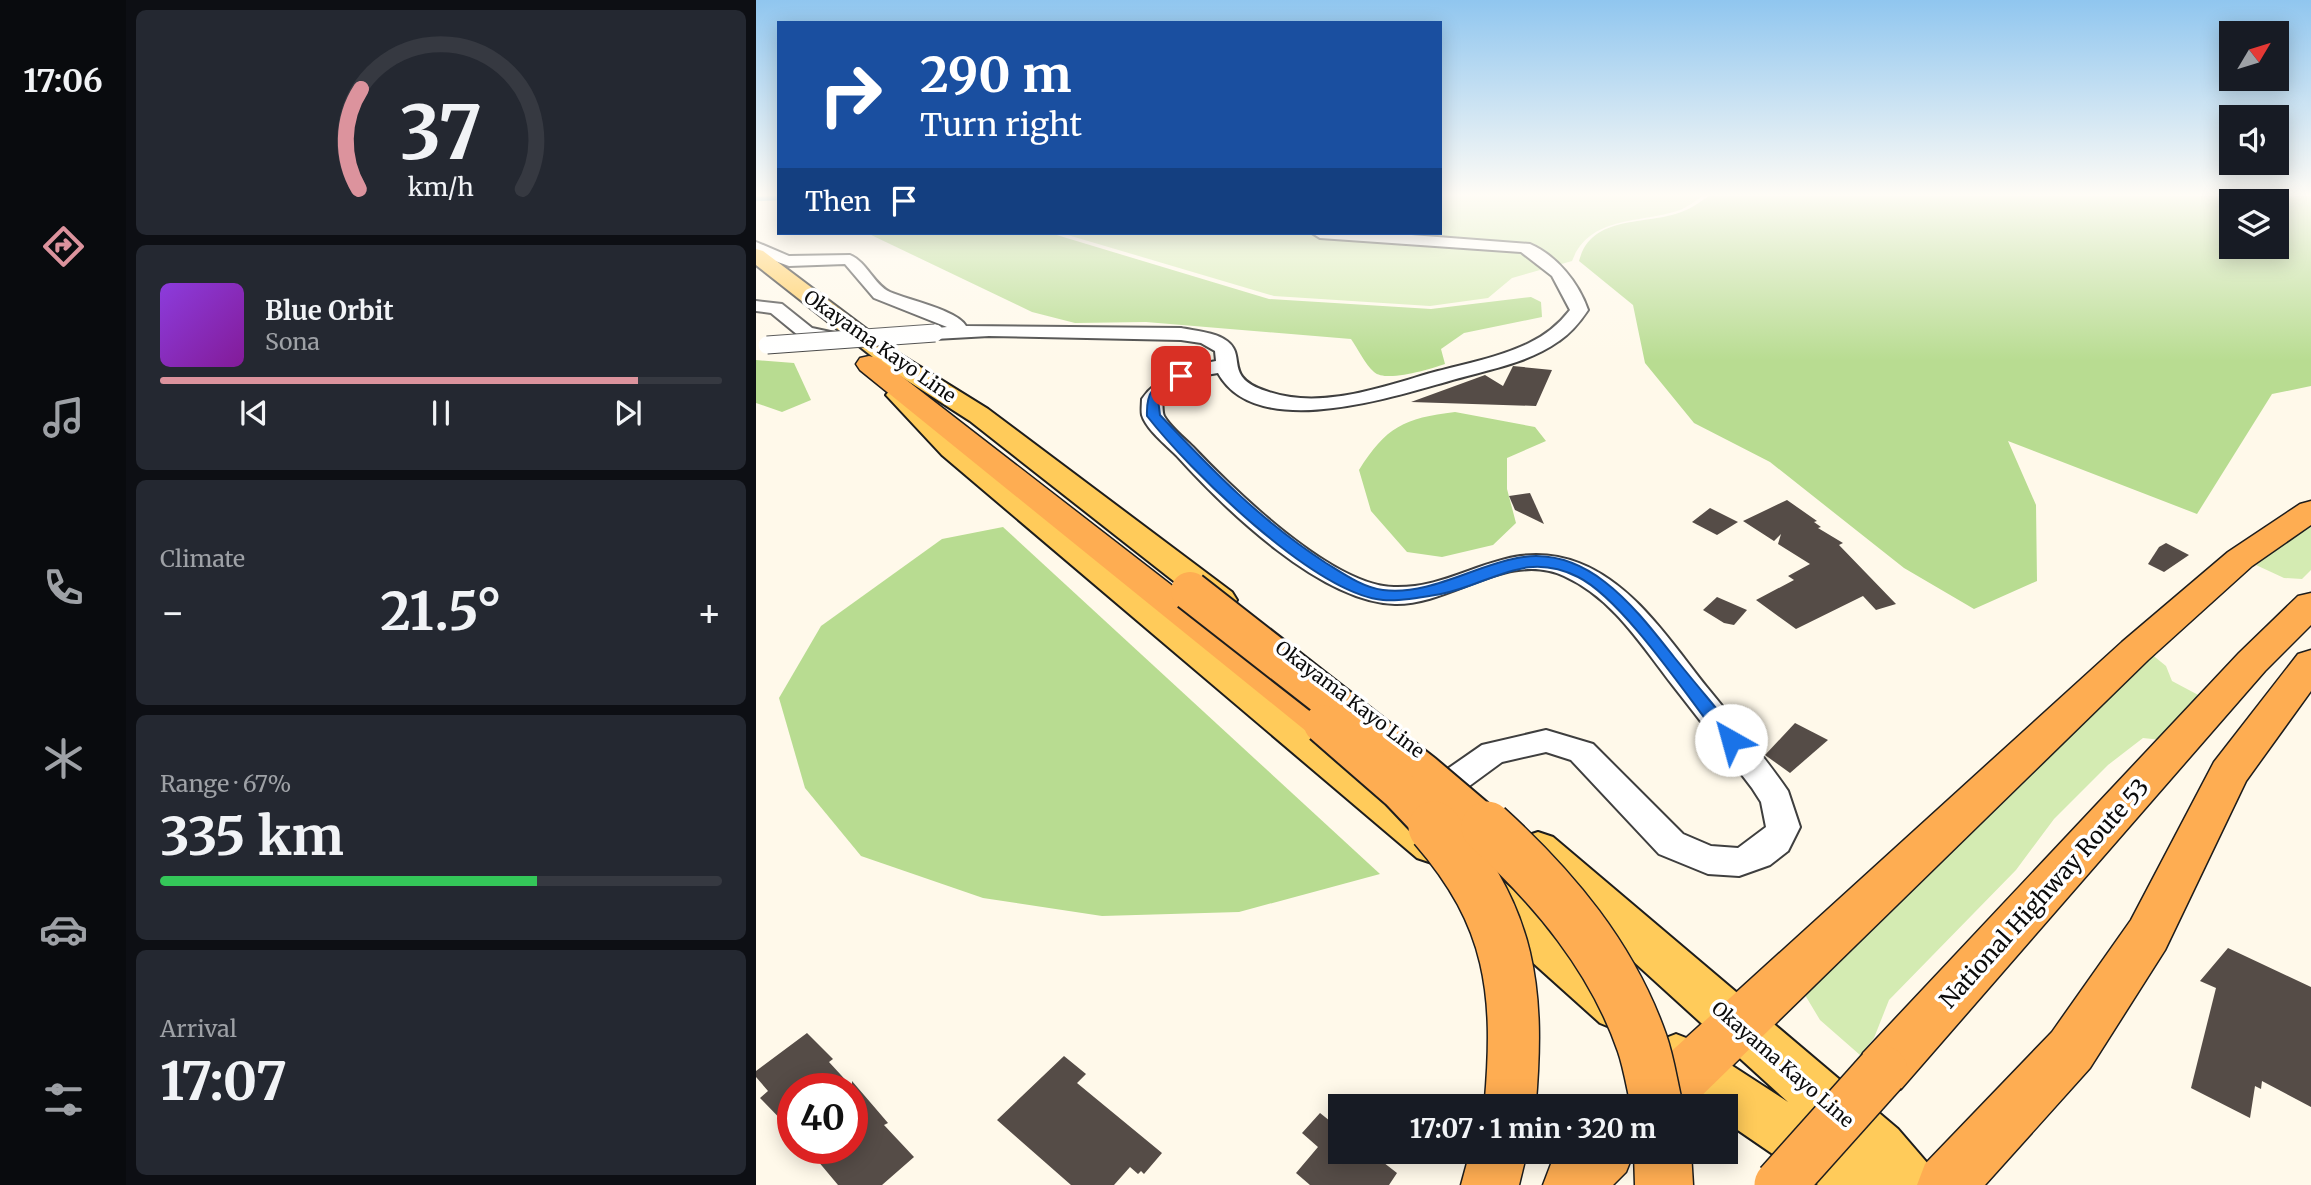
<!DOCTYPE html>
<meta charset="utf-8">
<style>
body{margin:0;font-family:Merriweather,serif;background:#242831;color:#f1f3f6;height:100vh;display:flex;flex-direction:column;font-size:26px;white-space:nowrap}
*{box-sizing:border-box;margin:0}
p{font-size:23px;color:#9ea1a6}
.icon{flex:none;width:38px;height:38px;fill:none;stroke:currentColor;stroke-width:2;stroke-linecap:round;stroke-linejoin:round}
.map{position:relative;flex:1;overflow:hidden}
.panel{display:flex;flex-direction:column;gap:10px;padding:10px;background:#0d0f14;width:630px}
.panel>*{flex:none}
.hud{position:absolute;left:21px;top:21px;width:665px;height:214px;border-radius:0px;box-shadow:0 4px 18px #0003;background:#1a4fa0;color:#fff;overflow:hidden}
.needle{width:46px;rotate:52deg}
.tools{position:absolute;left:1463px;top:21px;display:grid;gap:14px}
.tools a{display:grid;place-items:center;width:70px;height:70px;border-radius:0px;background:#171b24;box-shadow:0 4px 18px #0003;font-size:35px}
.speed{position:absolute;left:21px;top:1073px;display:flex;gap:14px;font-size:35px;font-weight:700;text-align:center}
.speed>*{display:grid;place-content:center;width:91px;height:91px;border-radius:50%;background:#171b24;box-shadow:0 4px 18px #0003;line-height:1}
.speed .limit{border:10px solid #d22;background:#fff;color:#111}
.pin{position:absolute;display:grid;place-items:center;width:60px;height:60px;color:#fff;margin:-30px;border-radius:14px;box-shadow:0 4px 10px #0006}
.me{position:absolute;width:77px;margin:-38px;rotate:322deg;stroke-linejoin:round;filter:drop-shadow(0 0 5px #0008)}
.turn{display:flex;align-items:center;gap:24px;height:147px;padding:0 28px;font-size:32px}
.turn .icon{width:91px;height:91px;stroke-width:2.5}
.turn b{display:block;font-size:49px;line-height:60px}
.then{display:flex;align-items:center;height:66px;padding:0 28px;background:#0003;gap:14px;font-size:26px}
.big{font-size:52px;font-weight:700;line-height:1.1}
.panel .widget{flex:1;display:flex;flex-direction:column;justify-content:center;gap:10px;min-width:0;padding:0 24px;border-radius:10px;background:#242831}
.panel .dial{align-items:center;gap:0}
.dial svg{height:182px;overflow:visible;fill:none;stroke:#363941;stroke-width:7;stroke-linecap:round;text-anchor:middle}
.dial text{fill:#f1f3f6;stroke:none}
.song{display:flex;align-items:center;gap:21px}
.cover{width:84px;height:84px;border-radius:10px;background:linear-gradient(135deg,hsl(270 70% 55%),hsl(290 70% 35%))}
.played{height:7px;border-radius:4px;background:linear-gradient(90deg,#dc939d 85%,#363941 85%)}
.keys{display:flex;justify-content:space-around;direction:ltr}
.heat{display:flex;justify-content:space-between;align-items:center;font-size:38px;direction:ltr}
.charge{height:10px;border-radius:5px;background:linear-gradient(90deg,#34c759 67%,#363941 0)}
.trip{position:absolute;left:572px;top:1094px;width:410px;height:70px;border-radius:0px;background:#171b24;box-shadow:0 4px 18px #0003;font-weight:700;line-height:70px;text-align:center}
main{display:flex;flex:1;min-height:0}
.dock{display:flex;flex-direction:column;width:126px;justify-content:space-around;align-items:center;background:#090b0e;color:#9ea1a6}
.dock .icon{width:49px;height:49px}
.dock .active{color:#dc939d}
.dock b{font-size:32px;color:#f1f3f6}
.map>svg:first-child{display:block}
.green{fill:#d4ebb2}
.forest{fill:#b8dc91;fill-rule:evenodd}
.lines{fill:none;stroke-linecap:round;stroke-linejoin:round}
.stream{stroke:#2f9ed4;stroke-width:4.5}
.building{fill:#554c47}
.tertiary-casing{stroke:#3f3f3f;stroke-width:4}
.primary-casing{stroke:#1d1d1d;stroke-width:4}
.trunk-casing{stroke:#1d1d1d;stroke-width:3}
.tertiary{fill:#fff;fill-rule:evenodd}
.primary{fill:#ffcb5a;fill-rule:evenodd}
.trunk{fill:#fead52;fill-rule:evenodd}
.tertiary-bridge-casing{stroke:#3f3f3f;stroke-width:19;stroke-linecap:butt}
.trunk-bridge-far1-casing{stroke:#1d1d1d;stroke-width:42;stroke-linecap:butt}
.trunk-bridge-casing{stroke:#1d1d1d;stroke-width:54;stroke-linecap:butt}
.tertiary-bridge{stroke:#fff;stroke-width:17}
.trunk-bridge-far1{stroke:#fead52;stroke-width:38}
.trunk-bridge{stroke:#fead52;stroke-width:51}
.route{fill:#1a73e8;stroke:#114b97;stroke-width:2}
.labels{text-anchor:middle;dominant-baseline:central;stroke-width:7;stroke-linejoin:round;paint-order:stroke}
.street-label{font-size:19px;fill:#0c0c0c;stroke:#fff}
.near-street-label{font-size:23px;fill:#0c0c0c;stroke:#fff}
</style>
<main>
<nav class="dock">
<b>17:06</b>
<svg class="icon active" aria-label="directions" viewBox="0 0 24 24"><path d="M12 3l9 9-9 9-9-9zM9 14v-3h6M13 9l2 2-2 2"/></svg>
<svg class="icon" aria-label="music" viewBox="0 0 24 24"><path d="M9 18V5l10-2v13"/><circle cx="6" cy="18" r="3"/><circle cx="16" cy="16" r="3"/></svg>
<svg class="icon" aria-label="phone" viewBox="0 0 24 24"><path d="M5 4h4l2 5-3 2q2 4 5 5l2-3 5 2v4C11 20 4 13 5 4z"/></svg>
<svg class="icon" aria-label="climate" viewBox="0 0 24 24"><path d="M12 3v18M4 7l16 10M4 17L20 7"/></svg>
<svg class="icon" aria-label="car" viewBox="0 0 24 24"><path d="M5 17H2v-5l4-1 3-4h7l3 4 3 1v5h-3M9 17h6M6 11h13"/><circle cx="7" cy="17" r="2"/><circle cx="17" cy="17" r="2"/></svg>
<svg class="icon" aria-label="filters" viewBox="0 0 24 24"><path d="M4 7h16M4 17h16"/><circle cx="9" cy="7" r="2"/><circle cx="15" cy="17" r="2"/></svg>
</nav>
<section class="panel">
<div class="widget dial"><svg viewBox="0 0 100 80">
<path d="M14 69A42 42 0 1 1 86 69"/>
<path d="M14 69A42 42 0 0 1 15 25" stroke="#dc939d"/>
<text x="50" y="56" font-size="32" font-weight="700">37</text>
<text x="50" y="72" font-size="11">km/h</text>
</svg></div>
<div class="widget">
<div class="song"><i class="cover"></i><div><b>Blue Orbit</b><p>Sona</p></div></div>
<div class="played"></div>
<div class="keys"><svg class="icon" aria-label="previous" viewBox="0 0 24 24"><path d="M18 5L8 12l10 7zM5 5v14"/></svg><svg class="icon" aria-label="pause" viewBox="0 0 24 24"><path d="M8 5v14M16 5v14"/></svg><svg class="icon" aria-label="next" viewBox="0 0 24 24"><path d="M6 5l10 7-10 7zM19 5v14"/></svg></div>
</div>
<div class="widget"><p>Climate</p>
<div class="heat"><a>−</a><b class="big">21.5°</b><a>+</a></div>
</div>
<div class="widget"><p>Range · 67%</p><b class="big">335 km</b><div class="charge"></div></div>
<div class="widget"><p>Arrival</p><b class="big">17:07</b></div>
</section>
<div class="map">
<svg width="1555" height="1185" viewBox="0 0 1555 1185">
<rect width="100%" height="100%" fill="#fff9ea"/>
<!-- green -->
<g class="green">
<path d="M684,196H947C940,200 932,207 924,210C883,224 834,215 816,261L756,278L732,298L674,306L518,296L305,233H684Z"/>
<path d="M1555,523V570L1546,579L1528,578L1500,565Z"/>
<path d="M1394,653L1410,666L1416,681L1446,697L1405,740L1387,738L1352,765L1298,819L1260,870L1133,1000L1118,1038L1104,1055L1064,1020L1046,990Z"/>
</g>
<!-- forest -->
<g class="forest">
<path d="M953,196H1555V386L1516,394L1441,514L1252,441L1280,505L1281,581L1218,609L1148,568L1014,462L938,423L889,363L877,305L823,261C836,212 893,227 930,210C938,207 946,200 953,196ZM1475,201H1521V247H1475Z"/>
<path d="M111,233H294L513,299L675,309L775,297L785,302L786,317L708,333L685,349L689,364C674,369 630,383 618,372C609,364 602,349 595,339L390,322L319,323L276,312Z"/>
<path d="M0,360L38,363L55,400L26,412L0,403Z"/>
<path d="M699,412L779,427L790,441L751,458V489L760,523L737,545L686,557L651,552L615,511L603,470C630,427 648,418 699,412Z"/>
<path d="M247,527L624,874L483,912L346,916L227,898L105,856L49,788L23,698L65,626L186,539Z"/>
</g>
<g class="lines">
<!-- stream -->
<path class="stream" d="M0,199L23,198"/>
</g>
<!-- building -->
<g class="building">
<path d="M757,366L796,370L780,406L655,402L729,375L747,386Z"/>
<path d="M774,493L788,524L759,510L753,496Z"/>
<path d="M1031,500L1061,521L1058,522L1065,527L1062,528L1087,543L1083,545L1140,604L1120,610L1107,596L1040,629L1000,600L1038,580L1032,576L1054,564L1022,544L1025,534L1018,541L987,521Z"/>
<path d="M954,508L982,522L961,535L936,522Z"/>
<path d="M1410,543L1433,555L1408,572L1392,564L1403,547Z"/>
<path d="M961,597L991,610L978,625L968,623L947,610Z"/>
<path d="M1039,723L1072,740L1034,773L1009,755Z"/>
<path d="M1472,948L1555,987V1107L1506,1081L1505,1089L1499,1086L1494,1118L1435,1088L1460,988L1444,981Z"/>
<path d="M51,1033L77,1059L73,1062L96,1087V1081L132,1123L128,1125L158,1157L126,1185H82L51,1148H96V1088H37V1132L4,1098L12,1091L0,1077V1071Z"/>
<path d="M308,1056L330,1074L321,1083L406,1153L388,1174L385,1171L382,1174L374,1167L358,1185H315L241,1120Z"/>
<path d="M564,1113L584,1129V1152H614L641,1173L633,1185H554L540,1173L562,1147L546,1133Z"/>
</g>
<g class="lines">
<!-- tertiary casing -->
<g class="tertiary-casing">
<g id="tertiary">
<path d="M556,233H629L774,244C800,255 823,283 832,310C824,322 815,333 803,341C771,364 730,370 693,381C636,397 500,442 462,373C441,376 421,384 406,400C407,405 406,412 408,416C414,427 428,438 437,447C478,490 576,586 638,587C706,589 749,535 823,563C880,585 917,646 954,691C981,724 1008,756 1032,791L1044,827L1032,851L1014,865L983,876L952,874L903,854L815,760L790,752L746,762L686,806L675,810L664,806L659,797L664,788L726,745L790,730L837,744L927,834L955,846L982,848L1010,827L1005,802L996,788C970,754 944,720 918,687C886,646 857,598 808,576C752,550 696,605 639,604C564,602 468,508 420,455C410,445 390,429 386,415C385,410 386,404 386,399C403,374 432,366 460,361L459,351L445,343L425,340L233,336L179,339L172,337L170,333L172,329L191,327L118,298L89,264L33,266L0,254V242L33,256L94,255C111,262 118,285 134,292C152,300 201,310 210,326L425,328C439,331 459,332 471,341C491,356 467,377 510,391C565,411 628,386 682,371C712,363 744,357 773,343C790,335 803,324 814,310L796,276L765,252L564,238Z"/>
<path d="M0,301L26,304L56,328L84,334L86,338L77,344L43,336L15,313L0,311Z"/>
</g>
</g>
<!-- primary casing -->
<g class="primary-casing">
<g id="primary">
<path d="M0,249L7,251L145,355L232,409L476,592L481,600L476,608L464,611L452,608L214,421L127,365L0,265Z"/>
<path d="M143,387L152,390L206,443L691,834L697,846L691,858L676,863L661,858L186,455L130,395L134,390Z"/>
<path d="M782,832L797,837L1142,1129L1173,1165L1181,1185H1062L970,1122V1106H947L902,1075L895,1058L902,1041L920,1034L938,1041L1032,1102L767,861L761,849L767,837Z"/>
<path d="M732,876L748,882L878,991L885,1007L878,1023L861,1030L844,1023L716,908L710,895L716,882Z"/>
</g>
</g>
<!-- trunk casing -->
<g class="trunk-casing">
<g id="trunk">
<path d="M113,356L122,358L578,711L584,721L578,731L564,735L550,731L104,370L100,364L104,358Z"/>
<path d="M1555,501V525L1496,566L1392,660L935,1106H868L876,1087L1366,642L1472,552L1544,504Z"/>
<path d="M1555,593V625L1509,671L1145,1089L1126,1097L1107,1089L1099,1071L1107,1053L1483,653L1542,596Z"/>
<path d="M1555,650V691L1490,781L1409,950L1334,1068L1229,1185H1161L1169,1164L1296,1032L1375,920L1458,762L1542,654Z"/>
<path d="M714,1152H771L763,1185H705Z"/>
<path d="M809,1152H935L937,1185H879L878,1152L870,1172L857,1185H787L795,1164Z"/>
</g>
</g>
<!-- tertiary -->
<use href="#tertiary" class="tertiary"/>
<!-- primary -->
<use href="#primary" class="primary"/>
<!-- trunk -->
<use href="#trunk" class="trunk"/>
<!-- tertiary-bridge casing -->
<g class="tertiary-bridge-casing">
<path id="tertiary-bridge" d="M11,345L179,333"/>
</g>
<!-- trunk-bridge-far1 casing -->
<g class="trunk-bridge-far1-casing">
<g id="trunk-bridge-far1">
<path d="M434,591L667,773L733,829"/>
<path d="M567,724L644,791L680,829"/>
</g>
</g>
<!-- trunk-bridge casing -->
<g class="trunk-bridge-casing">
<g id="trunk-bridge">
<path d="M678,827C756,917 764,992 754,1106"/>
<path d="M731,827C798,888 856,957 886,1043C893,1063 896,1085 901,1106"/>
<path d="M1024,1185L1126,1071"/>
</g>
</g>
<!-- tertiary-bridge -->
<use href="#tertiary-bridge" class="tertiary-bridge"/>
<!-- trunk-bridge-far1 -->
<use href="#trunk-bridge-far1" class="trunk-bridge-far1"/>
<!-- trunk-bridge -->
<use href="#trunk-bridge" class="trunk-bridge"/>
</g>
<!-- sky -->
<linearGradient id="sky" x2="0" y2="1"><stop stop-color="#90c6ef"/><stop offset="0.54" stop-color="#fffcf6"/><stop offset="1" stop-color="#fffcf6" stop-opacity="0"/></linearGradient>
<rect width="1555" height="361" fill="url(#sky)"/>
<!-- route -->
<path class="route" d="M420,374L431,376L411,388L402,399L404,415C457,471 504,520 570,563C588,574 606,587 627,590C672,596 718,566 761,558C832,544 880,609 918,657C939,683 961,709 982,735L985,740L982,745H969C935,702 868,600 822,577C768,550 736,584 685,594C668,597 644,602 627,600C558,593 433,470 391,416C390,390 398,386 420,374Z"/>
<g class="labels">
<!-- street labels -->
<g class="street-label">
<text transform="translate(124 346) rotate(35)">Okayama Kayo Line</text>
<text transform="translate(594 699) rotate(37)">Okayama Kayo Line</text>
<text transform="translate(1027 1064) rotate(41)">Okayama Kayo Line</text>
</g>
<!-- near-street labels -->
<g class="near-street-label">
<text transform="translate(1288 893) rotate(-48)">National Highway Route 53</text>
</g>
</g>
</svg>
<div class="tools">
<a><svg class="needle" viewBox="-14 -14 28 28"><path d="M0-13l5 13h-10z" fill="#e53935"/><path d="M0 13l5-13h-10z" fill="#9ea1a6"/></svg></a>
<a><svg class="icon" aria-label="sound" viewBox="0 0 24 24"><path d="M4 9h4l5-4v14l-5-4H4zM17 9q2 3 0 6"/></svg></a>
<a><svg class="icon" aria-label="layers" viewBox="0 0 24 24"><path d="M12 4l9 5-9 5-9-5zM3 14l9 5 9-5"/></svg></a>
</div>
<div class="speed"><div class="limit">40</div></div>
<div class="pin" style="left:425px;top:376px;background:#d93025"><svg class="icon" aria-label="arrive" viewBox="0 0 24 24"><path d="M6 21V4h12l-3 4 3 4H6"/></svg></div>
<svg class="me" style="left:975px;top:740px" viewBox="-20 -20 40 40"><circle r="19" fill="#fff"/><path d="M0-13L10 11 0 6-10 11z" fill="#1a73e8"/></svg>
<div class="trip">17:07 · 1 min · 320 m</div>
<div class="hud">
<div class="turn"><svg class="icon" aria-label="right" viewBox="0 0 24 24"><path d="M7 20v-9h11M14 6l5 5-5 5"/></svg><div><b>290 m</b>Turn right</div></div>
<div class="then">Then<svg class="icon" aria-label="arrive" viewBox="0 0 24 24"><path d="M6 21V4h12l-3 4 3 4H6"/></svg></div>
</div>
</div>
</main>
